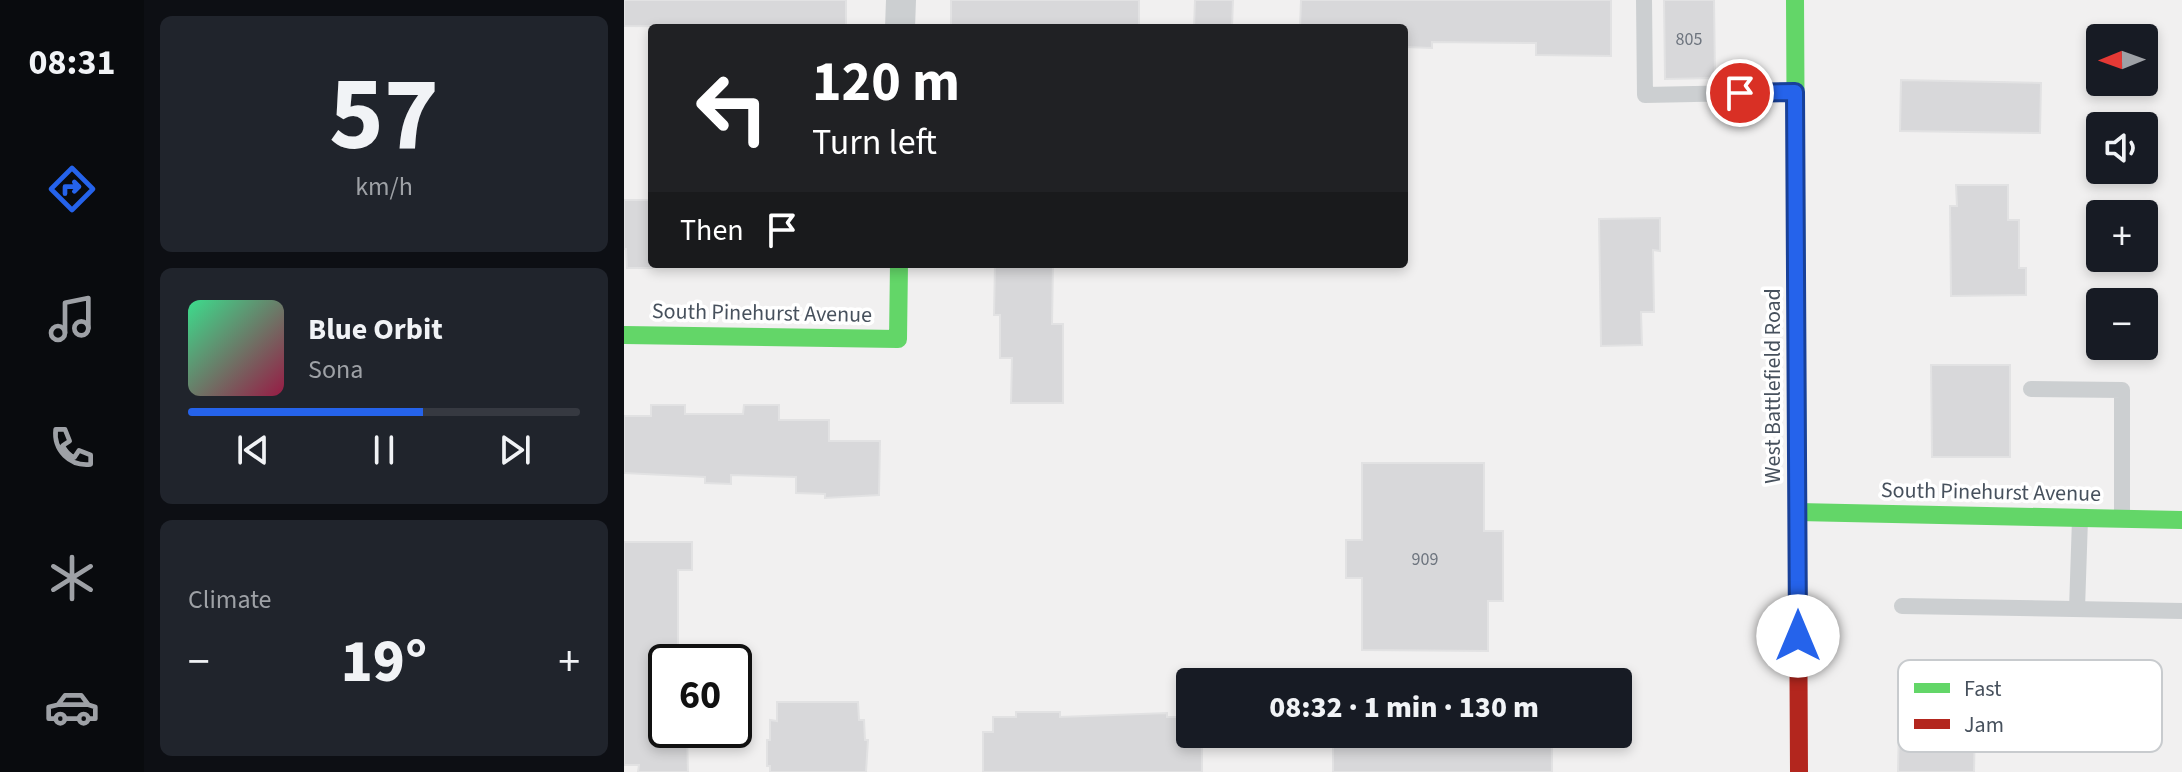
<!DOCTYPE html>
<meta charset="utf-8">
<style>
body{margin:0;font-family:"Source Sans 3",sans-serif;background:#20242c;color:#f1f3f6;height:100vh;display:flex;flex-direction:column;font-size:30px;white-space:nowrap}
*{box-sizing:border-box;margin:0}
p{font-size:26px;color:#9ea1a6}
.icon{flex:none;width:44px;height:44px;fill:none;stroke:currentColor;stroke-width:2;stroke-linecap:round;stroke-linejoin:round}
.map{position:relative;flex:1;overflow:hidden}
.sheet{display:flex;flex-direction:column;gap:16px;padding:16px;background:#0d0f14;width:480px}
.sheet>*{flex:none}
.hud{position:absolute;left:24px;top:24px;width:760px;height:244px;border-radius:8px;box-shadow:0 4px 12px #0003;background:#202124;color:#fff;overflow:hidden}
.needle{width:52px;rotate:269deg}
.controls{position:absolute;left:1462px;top:24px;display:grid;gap:16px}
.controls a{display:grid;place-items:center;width:72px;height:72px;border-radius:8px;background:#171b24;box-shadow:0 4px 12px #0003;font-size:40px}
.speed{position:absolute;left:24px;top:644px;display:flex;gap:16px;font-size:40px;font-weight:700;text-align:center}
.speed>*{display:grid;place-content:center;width:104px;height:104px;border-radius:50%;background:#171b24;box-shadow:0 4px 12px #0003;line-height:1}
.speed .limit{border:4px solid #111;border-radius:12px;background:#fff;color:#111}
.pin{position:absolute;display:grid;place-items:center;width:68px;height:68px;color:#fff;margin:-34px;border:4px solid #fff;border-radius:50%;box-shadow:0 2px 8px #0007}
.me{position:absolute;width:88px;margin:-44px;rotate:0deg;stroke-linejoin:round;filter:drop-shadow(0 0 6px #0008)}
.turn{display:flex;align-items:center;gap:28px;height:168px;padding:0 32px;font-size:36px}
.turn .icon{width:104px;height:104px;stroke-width:2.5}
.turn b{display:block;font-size:56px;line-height:68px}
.then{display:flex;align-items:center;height:76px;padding:0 32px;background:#0003;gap:16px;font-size:30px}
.big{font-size:60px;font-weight:800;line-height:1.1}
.sheet .card{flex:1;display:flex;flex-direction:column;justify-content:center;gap:12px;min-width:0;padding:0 28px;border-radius:12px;background:#20242c}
.sheet .dial{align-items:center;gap:0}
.dial b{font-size:104px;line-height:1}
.song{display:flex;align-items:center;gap:24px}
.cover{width:96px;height:96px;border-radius:12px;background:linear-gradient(135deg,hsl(150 70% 55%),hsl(340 70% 35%))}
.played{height:8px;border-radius:4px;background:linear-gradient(90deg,#2563eb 60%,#363941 60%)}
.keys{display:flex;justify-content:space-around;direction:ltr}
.heat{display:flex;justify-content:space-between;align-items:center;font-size:44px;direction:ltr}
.trip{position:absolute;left:552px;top:668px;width:456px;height:80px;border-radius:8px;background:#171b24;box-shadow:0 4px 12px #0003;font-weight:800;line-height:80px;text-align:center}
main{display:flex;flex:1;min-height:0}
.tab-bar{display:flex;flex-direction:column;width:144px;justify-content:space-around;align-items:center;background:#090b0e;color:#9ea1a6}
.tab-bar .icon{width:56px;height:56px}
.tab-bar .active{color:#2563eb}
.tab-bar b{font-size:36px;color:#f1f3f6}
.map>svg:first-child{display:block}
.building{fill:#d8d8da;stroke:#e2e2e3;stroke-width:2}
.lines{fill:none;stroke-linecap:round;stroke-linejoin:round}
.lane{stroke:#cccfd1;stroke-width:16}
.street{stroke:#cccfd1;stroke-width:30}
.fast{stroke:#63d668;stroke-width:18}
.jam{stroke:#b3261e;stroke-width:18}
.route-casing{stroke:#184099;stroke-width:20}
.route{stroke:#2563eb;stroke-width:14}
.labels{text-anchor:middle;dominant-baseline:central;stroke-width:7;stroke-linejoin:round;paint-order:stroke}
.number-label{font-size:18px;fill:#6d747e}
.street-label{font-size:22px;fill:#47515d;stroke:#fff}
.key{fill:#fff;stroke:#c8cbce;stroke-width:2}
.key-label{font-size:22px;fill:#47515d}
</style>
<main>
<nav class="tab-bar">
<b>08:31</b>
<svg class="icon active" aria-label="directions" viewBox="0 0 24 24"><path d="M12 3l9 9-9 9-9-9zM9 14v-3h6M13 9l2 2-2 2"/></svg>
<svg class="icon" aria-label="music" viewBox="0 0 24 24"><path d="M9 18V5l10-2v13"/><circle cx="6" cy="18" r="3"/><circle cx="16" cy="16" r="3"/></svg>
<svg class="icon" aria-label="phone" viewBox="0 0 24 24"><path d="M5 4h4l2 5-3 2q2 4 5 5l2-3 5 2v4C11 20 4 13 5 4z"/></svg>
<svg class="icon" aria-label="climate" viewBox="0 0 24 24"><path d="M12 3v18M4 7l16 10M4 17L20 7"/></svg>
<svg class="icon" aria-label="car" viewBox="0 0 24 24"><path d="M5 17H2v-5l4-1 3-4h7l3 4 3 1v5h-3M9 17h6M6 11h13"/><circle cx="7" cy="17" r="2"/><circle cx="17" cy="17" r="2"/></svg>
</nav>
<section class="sheet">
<div class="card dial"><b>57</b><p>km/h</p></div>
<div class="card">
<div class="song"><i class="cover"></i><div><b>Blue Orbit</b><p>Sona</p></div></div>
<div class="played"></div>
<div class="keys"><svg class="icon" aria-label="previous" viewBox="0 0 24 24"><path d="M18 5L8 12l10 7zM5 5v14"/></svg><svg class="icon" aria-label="pause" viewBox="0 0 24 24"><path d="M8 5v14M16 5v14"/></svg><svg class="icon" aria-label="next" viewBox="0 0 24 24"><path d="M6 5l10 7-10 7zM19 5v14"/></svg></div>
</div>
<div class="card"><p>Climate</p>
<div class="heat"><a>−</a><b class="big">19°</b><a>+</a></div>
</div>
</section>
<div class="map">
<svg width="1558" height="772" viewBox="0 0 1558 772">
<rect width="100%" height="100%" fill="#f1f0f0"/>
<!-- building -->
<g class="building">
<path d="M0,0H222V28L0,26Z"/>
<rect x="327" y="0" width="188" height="28"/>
<path d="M571,0H609L608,28H570Z"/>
<path d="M677,0H987V56L912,55V43L808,42V48L780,47V28H676Z"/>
<path d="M1040,0H1090L1091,78L1041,79Z"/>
<path d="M1277,80L1417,83L1416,133L1276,131Z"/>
<path d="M1332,185H1384V220H1395V268H1402V295L1327,296L1326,206H1333Z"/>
<path d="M0,200H28V268H3L2,249H0Z"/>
<path d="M1036,218V251L1029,250L1030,312H1017L1018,345L977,346L975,219Z"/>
<path d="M371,264H429L428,324H439V403H387L388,358H376V315H370Z"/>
<path d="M1307,365H1386V457H1308Z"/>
<path d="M27,405H61V414H119L120,405H155V420H205V441H256L255,495L201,498V494L172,493V477L107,475V484L81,483V477L0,473V416H27Z"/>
<path d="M738,463H860V531H879V601H864V651L738,650V578H722V540H738Z"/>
<path d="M0,542H68V570H54V662H42V734H63L64,772H14L15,765H0Z"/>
<path d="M1295,662L1334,663V676H1352L1350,772H1274L1276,674L1294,675Z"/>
<path d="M153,702H234L235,720H240L241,740H244L242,772H146V766H143V740H146V720L153,721Z"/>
<path d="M392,712H436V717L543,713V717H566V734H578V772H359V732H369V717H392Z"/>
<path d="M722,734H918V738H928V772H709V736H721Z"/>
</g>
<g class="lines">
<!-- lane -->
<g class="lane">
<path d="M1020,0L1021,95L1169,92"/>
<path d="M1407,389L1498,390V517"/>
<path d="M1278,606L1558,611"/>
<path d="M1453,609L1456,519"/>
</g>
<!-- street -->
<path class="street" d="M276,28L277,0"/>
<!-- fast -->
<g class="fast">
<path d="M1171,0L1174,568"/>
<path d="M0,335L274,339L275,264"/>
<path d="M1174,512L1558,520"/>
</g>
<!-- jam -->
<path class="jam" d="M1174,568L1175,772"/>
</g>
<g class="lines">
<!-- route casing -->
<g class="route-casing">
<path id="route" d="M1116,93L1171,92L1174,636"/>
</g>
<!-- route -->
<use href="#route" class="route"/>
</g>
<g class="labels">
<!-- number labels -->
<g class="number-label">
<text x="1065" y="39">805</text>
<text x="801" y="559">909</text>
</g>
<!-- street labels -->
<g class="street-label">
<text transform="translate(138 313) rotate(1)">South Pinehurst Avenue</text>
<text transform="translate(1149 386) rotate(-90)">West Battlefield Road</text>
<text transform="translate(1367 492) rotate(1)">South Pinehurst Avenue</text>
</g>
</g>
<!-- legend -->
<rect x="1274" y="660" width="264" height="92" rx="12" class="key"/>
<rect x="1290" y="683" width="36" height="10" fill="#63d668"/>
<rect x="1290" y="719" width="36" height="10" fill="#b3261e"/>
<g class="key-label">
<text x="1340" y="696">Fast</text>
<text x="1340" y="732">Jam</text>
</g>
</svg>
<div class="controls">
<a><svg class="needle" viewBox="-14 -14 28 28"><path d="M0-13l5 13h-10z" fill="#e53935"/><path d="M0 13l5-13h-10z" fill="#9ea1a6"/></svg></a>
<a><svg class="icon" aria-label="sound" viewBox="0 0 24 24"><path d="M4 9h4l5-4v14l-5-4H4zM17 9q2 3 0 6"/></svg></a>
<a>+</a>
<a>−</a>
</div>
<div class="speed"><div class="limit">60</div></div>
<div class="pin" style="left:1116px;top:93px;background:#d93025"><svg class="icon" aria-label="arrive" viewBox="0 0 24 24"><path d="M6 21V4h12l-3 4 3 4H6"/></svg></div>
<svg class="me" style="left:1174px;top:636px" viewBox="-20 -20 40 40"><circle r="19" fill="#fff"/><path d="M0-13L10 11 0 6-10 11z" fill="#2563eb"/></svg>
<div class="trip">08:32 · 1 min · 130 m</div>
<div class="hud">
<div class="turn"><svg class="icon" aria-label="left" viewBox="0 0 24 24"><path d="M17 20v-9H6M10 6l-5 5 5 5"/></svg><div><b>120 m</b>Turn left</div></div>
<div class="then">Then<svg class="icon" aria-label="arrive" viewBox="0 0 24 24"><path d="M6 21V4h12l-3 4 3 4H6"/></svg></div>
</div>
</div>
</main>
